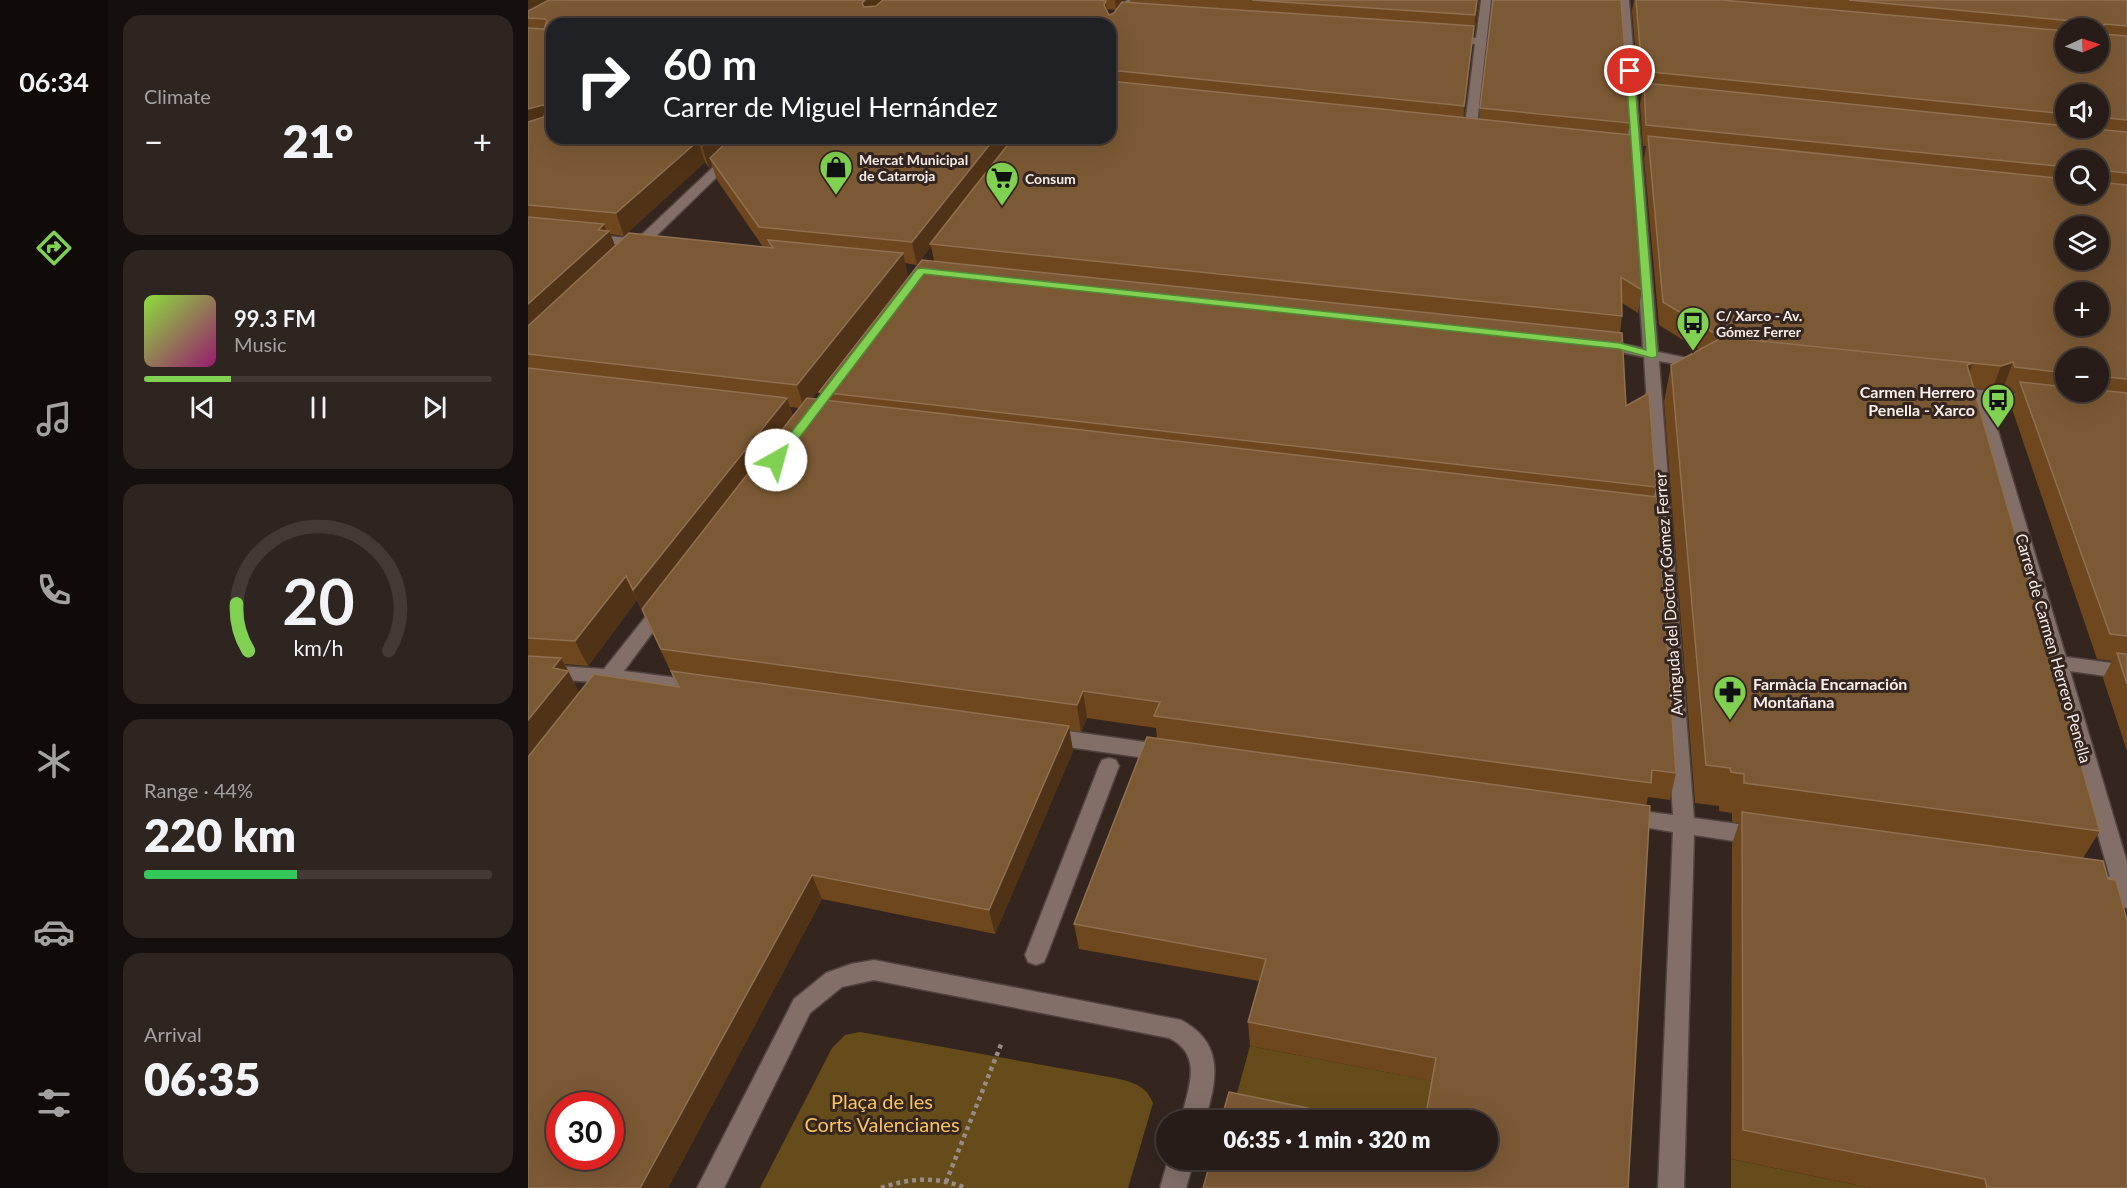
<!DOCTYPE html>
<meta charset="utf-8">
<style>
body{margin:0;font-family:Lato,sans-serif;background:#2f2520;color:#f1f3f6;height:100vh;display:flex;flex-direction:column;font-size:22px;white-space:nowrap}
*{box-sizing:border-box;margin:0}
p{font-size:20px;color:#a4a1a1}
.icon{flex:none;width:33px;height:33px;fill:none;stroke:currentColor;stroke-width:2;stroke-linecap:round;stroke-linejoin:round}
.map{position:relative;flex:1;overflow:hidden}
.drawer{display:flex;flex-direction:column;gap:15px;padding:15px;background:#150f0d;width:420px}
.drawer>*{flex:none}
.hud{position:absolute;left:18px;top:18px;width:570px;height:126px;border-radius:18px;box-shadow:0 6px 24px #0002,0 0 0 2px #433a36;background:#202124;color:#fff;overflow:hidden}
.needle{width:39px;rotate:87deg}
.tools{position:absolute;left:1527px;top:18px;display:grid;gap:12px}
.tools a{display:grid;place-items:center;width:54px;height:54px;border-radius:50%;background:#271c17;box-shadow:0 6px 24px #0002,0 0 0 2px #433a36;font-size:30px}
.speed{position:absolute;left:18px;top:1092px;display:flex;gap:12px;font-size:30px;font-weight:700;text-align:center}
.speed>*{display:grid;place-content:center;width:78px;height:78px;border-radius:50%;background:#271c17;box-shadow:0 6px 24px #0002,0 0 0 2px #433a36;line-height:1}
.speed .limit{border:9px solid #d22;background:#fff;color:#111}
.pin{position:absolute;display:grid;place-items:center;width:51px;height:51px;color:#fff;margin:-26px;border:3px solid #fff;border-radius:50%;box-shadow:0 2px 6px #0007}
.me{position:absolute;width:66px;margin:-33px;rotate:38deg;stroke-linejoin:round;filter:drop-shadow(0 0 4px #0008)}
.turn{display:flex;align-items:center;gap:21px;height:126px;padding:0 18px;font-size:27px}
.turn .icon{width:78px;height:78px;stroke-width:2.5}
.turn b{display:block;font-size:42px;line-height:51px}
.big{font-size:45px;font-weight:800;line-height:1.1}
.drawer .card{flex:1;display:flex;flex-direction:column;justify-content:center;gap:9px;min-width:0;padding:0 21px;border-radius:18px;background:#2f2520}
.drawer .dial{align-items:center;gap:0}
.dial svg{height:156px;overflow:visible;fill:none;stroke:#433a36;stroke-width:7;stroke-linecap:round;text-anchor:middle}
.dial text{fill:#f1f3f6;stroke:none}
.song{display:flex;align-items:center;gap:18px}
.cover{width:72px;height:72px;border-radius:9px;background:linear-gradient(135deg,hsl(90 70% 55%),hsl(320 70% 35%))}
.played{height:6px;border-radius:3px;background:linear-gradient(90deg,#80d051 25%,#433a36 25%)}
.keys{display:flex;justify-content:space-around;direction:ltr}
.heat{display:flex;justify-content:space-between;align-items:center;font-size:33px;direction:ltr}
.charge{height:9px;border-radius:4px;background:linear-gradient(90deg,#34c759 44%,#433a36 0)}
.trip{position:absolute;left:628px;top:1110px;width:342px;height:60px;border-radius:30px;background:#271c17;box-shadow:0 6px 24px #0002,0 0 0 2px #433a36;font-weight:800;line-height:60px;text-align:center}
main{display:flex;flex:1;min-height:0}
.dock{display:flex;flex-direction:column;width:108px;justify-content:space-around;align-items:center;background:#100b09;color:#a4a1a1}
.dock .icon{width:42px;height:42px}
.dock .current{color:#80d051}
.dock b{font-size:27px;color:#f1f3f6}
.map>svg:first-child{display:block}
.green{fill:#664c1b}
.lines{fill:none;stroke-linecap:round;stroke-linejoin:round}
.street-casing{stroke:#51443f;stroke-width:3}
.path{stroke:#998c87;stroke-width:4.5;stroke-dasharray:4 4;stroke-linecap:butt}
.street{fill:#816f68;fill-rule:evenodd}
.wall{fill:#6e471f;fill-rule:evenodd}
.shaded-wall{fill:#503216}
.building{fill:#7c5935;stroke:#907051;stroke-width:1.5;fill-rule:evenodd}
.route{fill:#80d051;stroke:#538735;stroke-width:1.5}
.labels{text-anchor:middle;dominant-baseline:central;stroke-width:6;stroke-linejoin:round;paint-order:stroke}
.far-poi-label{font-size:14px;font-weight:bold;fill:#f9eeea;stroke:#34251f;text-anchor:start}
.poi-label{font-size:16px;font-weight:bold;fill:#f9eeea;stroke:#34251f;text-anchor:end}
.street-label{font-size:16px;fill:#f9eeea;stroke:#34251f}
.near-park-label{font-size:20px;fill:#fac362;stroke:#34251f}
</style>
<main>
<nav class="dock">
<b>06:34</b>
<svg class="icon current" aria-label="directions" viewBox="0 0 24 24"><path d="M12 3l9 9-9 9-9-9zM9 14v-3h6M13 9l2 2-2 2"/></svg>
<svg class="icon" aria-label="music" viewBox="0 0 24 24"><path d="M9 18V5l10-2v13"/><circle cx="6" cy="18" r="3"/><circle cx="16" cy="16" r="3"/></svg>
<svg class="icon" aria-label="phone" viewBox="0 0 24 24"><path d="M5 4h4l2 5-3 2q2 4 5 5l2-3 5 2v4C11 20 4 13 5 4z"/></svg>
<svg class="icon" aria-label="climate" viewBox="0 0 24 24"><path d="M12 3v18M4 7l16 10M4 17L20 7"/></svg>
<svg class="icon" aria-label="car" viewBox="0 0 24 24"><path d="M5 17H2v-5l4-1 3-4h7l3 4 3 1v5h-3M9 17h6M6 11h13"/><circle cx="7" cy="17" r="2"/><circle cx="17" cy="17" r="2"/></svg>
<svg class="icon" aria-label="filters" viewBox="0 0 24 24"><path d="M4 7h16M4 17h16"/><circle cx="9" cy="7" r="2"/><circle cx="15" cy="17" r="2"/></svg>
</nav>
<section class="drawer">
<div class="card"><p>Climate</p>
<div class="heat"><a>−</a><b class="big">21°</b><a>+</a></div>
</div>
<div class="card">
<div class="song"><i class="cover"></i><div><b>99.3 FM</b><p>Music</p></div></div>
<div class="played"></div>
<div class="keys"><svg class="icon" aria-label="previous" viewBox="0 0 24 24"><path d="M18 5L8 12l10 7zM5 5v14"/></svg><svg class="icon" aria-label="pause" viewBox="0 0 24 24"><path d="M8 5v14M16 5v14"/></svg><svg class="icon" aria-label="next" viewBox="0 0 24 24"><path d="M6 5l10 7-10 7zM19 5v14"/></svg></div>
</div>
<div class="card dial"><svg viewBox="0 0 100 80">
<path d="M14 69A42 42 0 1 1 86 69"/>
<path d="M14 69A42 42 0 0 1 8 45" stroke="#80d051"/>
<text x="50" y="56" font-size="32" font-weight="700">20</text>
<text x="50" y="72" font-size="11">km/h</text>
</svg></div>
<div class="card"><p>Range · 44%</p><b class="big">220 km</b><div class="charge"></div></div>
<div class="card"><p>Arrival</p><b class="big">06:35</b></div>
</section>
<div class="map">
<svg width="1599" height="1188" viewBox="0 0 1599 1188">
<rect width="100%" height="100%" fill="#34251f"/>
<!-- green -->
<g class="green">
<path d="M332,1032L587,1078C604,1082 618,1085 625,1103L600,1188H232L304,1048L317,1035Z"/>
<path d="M722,1046L905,1081L899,1120H731L703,1115Z"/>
<path d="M1203,1159L1343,1188H1203Z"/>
</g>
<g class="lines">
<!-- street casing -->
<g class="street-casing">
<g id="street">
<path d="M599,0H609L586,31L582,32L580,24Z"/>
<path d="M953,0H963L948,133L942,137L936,133L947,44L922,42L917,39L922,36L948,38Z"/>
<path d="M1091,0H1101L1130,352L1179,362L1181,365L1174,369L1131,361L1166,818L1232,827L1240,830L1243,836L1240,842L1232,845L1166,835L1156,1188H1130L1145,832L1092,823L1089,817L1092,811L1099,809L1145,815L1116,357L1067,347L1065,344L1072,340L1115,348Z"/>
<path d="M216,138H229L122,242L121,247L112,252H102L100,249L102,246L60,242L53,238L60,234L109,239Z"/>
<path d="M1425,387L1508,396L1516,401L1508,406L1461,401L1538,657L1599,665V679L1542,671L1599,862V908L1591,906L1587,896L1557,890L1554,884L1557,878L1565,875L1582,877L1445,399L1420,395L1417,392L1420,389Z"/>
<path d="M136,599L142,601L145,605L96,671L174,681L181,683L184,688L181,693L174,695L86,683C81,690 77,690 69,688L67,682L0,678V664L76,669L130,601Z"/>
<path d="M519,728L638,745L645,748L648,753L645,758L638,761L519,744L512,741L509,736L512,731Z"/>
<path d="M581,758L588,760L591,766L519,955L516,962L508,965L500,962L497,955L571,766L574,760Z"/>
<path d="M346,960L653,1020C697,1043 689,1080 677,1120H653C659,1090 677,1056 641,1038L346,980L314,987L282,1013L196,1188H169L266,999L298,973L323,964Z"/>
<path d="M640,1160H666L658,1188H632Z"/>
</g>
</g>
<!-- path -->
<g class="path">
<path d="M418,1182L474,1042"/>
<path d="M353,1188C382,1178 409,1176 437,1188"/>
</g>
<!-- street -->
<use href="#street" class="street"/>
</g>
<!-- wall -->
<g class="wall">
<path d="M0,0H596L594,2L603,3L602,0H951L946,35H945L936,117L951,119L952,108L1102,123L1100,134L1114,290L1110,313L1094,303V316L1092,333L1098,406L1128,487L1126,496L1148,773L1142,800L1120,797L1118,806L960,1160L904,1081L722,1046L720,1022L731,981L551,949L546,924L629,738L628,728L559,718L553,732L541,730L545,751L467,934L294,899L140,1188H0ZM579,9L588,10L586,13L581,15ZM582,24V138H24ZM177,162L181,168L184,165L189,180L235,247L87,246L83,234L96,236ZM403,246L406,261L291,392L294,399L284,398L380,276L377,263L389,265ZM262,407L271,408L265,416ZM109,600L150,687L51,693L37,664L60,666Z"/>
<path d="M1106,0H1599V751L1575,678L1584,661L1569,659L1483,406L1488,392L1478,391L1476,386L1464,390L1446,388L1572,831L1555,858L1599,1188H1343L1203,1159L1204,844L1211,823L1204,822V813L1191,811V806L1167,803L1136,402L1143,365L1171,350L1131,325L1116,158L1118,146H1115L1112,104L1114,92H1111L1104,11ZM1538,28H1570L1538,62ZM1538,94H1570V128H1538ZM1538,160H1570V194H1538ZM1538,358H1570V392H1538Z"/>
</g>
<!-- shaded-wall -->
<g class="shaded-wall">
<path d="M0,0H42L0,18Z"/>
<path d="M337,0H362L338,22L334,3Z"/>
<path d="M587,0H596L588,10Z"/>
<path d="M949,0H951L946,35L947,15Z"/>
<path d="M578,1L580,20L576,5Z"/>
<path d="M946,26L944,46L935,127L936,106Z"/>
<path d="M15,105L23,126L0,133V109Z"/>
<path d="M183,138H213L182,158L184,165L181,168L174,146Z"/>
<path d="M467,138H487L402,244L403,246L389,265L384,242Z"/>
<path d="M170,141L177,162L96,236L88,213Z"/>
<path d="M76,224L79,233L81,231L90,253L0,337V304Z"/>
<path d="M375,253L380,276L276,409L269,385Z"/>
<path d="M1485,362L1476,386L1464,390L1473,366Z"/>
<path d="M1445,363L1432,400L1439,365Z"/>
<path d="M259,398L267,422L116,615L105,590Z"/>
<path d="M98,576L109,600L60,666L47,641Z"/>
<path d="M33,658L53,696L0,763V720L25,668Z"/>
<path d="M555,691L559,718L553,732L549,705Z"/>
<path d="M541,726L545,751L467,934L461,910Z"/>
<path d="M284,875L294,899L140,1188H112Z"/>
</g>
<!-- building -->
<g class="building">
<path d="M21,0H337L334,3L336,7L348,6L355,0H570L578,1L576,5L581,15L586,13L594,2L946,26L936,106L582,70V24H24V138H183L174,146L170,141L88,213L0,205V122L16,117L18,107L15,105L0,109V28L16,29L19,21L17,19L0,18V11Z"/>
<path d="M724,0H949L947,15Z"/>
<path d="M965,0H1093L1102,123L952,108Z"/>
<path d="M1108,0H1194L1538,31V62H1570V28H1547L1545,21L1321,0H1598L1599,2V26L1577,24L1575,26L1576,34L1599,36V120L1570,117V94H1538V114L1114,71Z"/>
<path d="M582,81L1103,135L1114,290L1093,277L1094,316L402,244L485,138H582Z"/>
<path d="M1116,83L1538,126V128H1554L1599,132V173L1570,170V160H1538V167L1118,125Z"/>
<path d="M1120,136L1538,179V194H1570V182L1599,185V379L1570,376V358H1538V373L1487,367L1485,362L1473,366L1194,338L1135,302ZM1538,226H1570V260H1538ZM1538,292H1570V326H1538Z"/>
<path d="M203,138H467L384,242L231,227L182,158Z"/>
<path d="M0,217L76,224L70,230L81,231L0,304Z"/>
<path d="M101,233L245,248L240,240L375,253L269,385L0,354V326Z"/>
<path d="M394,260L1094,333L1098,406L1121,393L1128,487L291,392Z"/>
<path d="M1195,337L1445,363L1439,365L1572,831L1216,783V774L1203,772L1202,768L1178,765L1143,365Z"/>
<path d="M0,368L259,398L105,590L98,576L47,641L0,638Z"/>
<path d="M1492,382L1538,387V392H1570V390L1599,393V636L1582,634Z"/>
<path d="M279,398L1129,497L1148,773L1124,770L1123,783L626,716L632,702L555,691L549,705L133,649L114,609Z"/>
<path d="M1589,653L1599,654V684Z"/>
<path d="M0,656L33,658L25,668L40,671L0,720Z"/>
<path d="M143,671L541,726L461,910L284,875L112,1188H0V757L66,674L151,687ZM32,1106H82V1156H32Z"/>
<path d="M619,737L1122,806L1100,1188H675L683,1160H960V1120H897L908,1058L720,1022L738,959L546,924Z"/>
<path d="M1214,812L1575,861L1580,879L1588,880L1599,920V1188H1459L1457,1179L1215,1130Z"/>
<path d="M701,1092L838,1120H693Z"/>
</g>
<!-- route -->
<path class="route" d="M1102,69L1106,71L1129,355L1128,357L1124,358L1091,349L396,274L253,462L248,464L242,460L389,269L393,268L1092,343L1118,350L1098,71Z"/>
<!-- icons -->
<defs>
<g id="shop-pin" transform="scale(1.725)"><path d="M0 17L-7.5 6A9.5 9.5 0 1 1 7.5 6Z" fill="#80d051" stroke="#34251f"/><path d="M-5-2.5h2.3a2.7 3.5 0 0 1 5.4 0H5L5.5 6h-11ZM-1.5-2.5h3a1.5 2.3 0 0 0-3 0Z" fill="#111"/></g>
<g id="supermarket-pin" transform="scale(1.725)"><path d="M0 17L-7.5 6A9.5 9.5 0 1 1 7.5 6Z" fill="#80d051" stroke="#34251f"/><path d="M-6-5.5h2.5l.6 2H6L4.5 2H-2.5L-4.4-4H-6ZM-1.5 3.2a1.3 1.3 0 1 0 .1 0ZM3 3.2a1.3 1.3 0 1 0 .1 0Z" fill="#111"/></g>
<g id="bus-pin" transform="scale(1.725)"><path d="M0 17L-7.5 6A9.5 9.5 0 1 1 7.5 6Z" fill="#80d051" stroke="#34251f"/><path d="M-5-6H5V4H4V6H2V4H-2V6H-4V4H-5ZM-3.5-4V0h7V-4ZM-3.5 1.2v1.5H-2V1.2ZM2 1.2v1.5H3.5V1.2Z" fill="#111"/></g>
<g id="pharmacy-pin" transform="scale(1.725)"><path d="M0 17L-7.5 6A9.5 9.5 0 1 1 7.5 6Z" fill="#80d051" stroke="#34251f"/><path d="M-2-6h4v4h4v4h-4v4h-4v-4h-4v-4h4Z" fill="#111"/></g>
</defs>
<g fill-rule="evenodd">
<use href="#shop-pin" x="308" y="167"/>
<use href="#supermarket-pin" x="474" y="178"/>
<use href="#bus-pin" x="1165" y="323"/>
<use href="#bus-pin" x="1470" y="400"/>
<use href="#pharmacy-pin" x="1202" y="692"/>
</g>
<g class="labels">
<!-- far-poi labels -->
<g class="far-poi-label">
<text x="331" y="159">Mercat Municipal<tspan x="331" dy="16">de Catarroja</tspan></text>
<text x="497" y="178">Consum</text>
<text x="1188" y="315">C/ Xarco - Av.<tspan x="1188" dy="16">Gómez Ferrer</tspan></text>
</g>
<!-- poi labels -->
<g class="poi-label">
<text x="1447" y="391">Carmen Herrero<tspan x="1447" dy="18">Penella - Xarco</tspan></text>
<text x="1225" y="683" text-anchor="start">Farmàcia Encarnación<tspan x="1225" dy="18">Montañana</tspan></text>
</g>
<!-- street labels -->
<g class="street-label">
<text transform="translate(1140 594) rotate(-94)">Avinguda del Doctor Gómez Ferrer</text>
<text transform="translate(1526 648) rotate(74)">Carrer de Carmen Herrero Penella</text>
</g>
<!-- near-park labels -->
<g class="near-park-label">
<text x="354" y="1101">Plaça de les<tspan x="354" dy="23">Corts Valencianes</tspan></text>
</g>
</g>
</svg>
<div class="tools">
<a><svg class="needle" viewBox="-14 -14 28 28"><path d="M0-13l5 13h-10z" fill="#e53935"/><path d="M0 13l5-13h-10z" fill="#a4a1a1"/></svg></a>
<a><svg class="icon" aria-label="sound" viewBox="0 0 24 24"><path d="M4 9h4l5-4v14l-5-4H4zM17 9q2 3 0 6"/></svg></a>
<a><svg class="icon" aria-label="search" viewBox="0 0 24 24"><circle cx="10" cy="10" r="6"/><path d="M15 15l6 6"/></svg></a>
<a><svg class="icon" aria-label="layers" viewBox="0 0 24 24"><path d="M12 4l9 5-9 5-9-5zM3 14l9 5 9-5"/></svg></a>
<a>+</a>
<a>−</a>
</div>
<div class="speed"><div class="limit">30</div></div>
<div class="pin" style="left:1102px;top:71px;background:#d93025"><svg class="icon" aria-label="arrive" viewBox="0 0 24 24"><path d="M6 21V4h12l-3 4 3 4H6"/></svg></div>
<svg class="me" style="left:248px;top:460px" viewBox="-20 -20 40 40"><circle r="19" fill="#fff"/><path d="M0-13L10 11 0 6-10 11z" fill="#80d051"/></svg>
<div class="trip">06:35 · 1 min · 320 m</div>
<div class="hud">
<div class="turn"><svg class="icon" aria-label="right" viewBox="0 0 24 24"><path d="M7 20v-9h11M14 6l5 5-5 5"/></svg><div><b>60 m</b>Carrer de Miguel Hernández</div></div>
</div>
</div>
</main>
